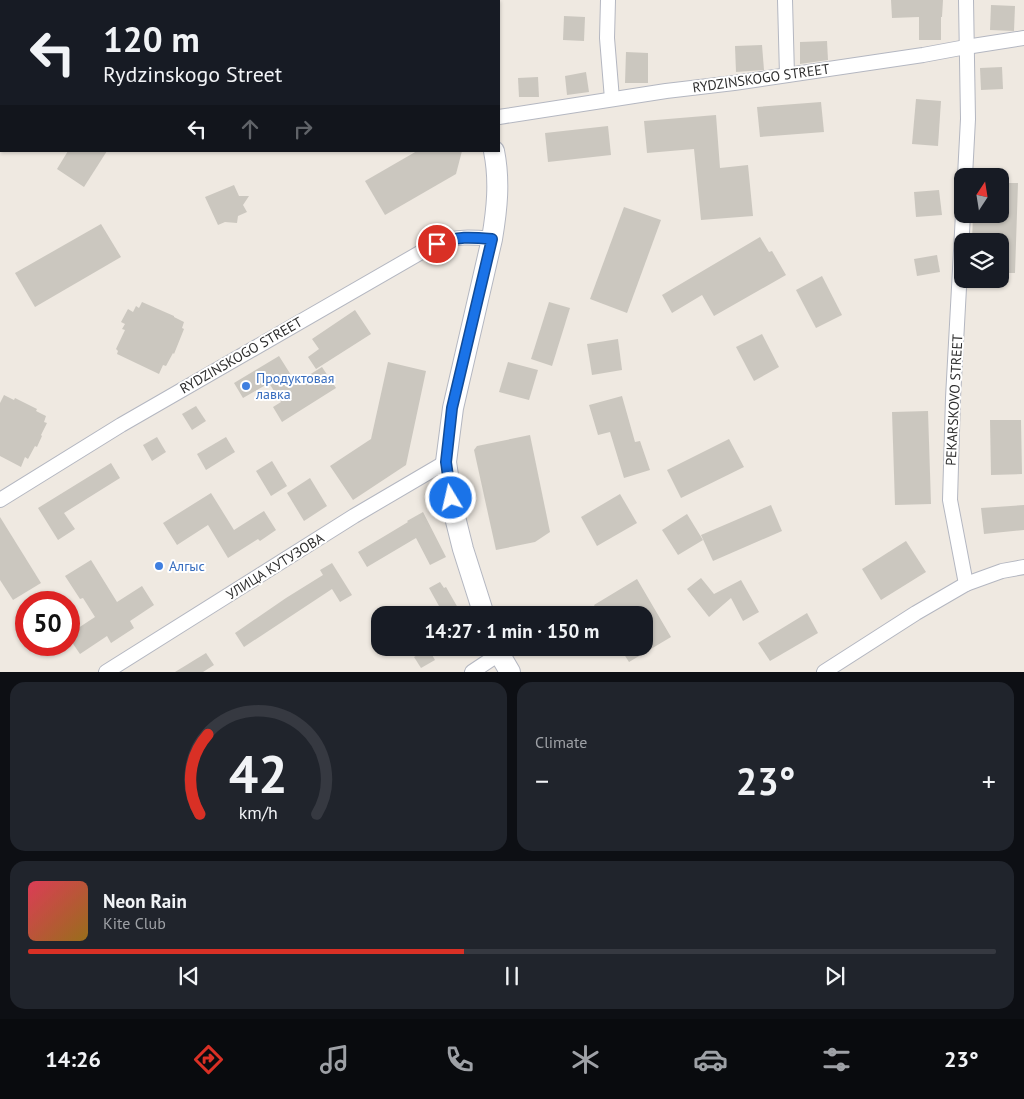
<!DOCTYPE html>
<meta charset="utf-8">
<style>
body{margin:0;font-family:"PT Sans",sans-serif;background:#20242c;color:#f1f3f6;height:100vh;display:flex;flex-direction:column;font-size:19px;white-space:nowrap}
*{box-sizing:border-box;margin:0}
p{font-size:16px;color:#9ea1a6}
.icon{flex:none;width:28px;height:28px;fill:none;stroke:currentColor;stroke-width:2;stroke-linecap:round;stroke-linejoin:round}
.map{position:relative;height:672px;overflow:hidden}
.panel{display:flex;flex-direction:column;gap:10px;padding:10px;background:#0d0f14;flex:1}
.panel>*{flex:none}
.banner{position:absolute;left:0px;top:0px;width:500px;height:152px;box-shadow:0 1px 4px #0004;background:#171b24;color:#f1f3f6;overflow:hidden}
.needle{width:32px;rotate:12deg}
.tools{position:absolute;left:954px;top:168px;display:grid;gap:10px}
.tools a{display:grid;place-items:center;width:55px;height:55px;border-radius:10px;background:#171b24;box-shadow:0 1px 4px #0004;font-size:25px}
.speed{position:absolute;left:15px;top:591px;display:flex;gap:10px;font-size:25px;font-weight:700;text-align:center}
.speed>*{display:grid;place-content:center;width:65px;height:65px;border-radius:50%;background:#171b24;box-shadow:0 1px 4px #0004;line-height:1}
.speed .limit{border:8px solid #d22;background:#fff;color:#111}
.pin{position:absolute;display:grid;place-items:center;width:42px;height:42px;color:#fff;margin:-21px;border:2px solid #fff;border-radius:50%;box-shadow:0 1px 5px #0007}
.me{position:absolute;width:55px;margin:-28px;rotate:351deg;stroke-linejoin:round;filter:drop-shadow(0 0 4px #0008)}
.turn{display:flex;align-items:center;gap:18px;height:105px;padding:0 20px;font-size:22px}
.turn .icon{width:65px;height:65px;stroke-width:2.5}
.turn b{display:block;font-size:35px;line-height:42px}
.lanes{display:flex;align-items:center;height:48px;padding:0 20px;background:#0003;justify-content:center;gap:25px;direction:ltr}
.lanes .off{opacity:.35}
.big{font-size:38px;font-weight:700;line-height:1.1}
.panel .widget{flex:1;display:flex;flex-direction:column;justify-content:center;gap:8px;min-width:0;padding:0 18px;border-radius:15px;background:#20242c}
.panel .dial{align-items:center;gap:0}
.dial svg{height:130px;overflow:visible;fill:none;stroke:#363941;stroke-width:7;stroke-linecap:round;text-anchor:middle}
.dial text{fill:#f1f3f6;stroke:none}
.song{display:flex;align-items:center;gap:15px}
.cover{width:60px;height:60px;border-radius:8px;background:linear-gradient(135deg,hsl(350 70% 55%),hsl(40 70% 35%))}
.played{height:5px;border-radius:2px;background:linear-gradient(90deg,#d93025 45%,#363941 45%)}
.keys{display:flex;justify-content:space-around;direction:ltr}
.heat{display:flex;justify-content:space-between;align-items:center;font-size:28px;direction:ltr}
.panel .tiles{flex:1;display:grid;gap:10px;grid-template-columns:1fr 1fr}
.widget:last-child{grid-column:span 2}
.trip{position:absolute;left:371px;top:606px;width:282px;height:50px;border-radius:15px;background:#171b24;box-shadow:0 1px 4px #0004;font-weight:700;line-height:50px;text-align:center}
.tabs{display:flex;height:80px;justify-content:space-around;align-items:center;background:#090b0e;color:#9ea1a6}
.tabs .icon{width:35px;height:35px}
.tabs .current{color:#d93025}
.tabs b{font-size:22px;color:#f1f3f6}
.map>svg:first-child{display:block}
.building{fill:#cbc7bf}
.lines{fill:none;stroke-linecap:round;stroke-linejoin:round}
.minor-casing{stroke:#b4b7c1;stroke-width:16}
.secondary-casing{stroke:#b4b7c1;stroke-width:22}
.minor{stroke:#fff;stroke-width:14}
.secondary{stroke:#fff;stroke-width:20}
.route-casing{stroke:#114b97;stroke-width:12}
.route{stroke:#1a73e8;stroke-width:9}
.shop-dot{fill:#3f7fe0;stroke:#fff;stroke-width:2}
.labels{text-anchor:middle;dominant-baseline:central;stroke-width:4;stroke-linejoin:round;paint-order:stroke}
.street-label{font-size:14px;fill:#2e2e2e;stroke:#fff}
.shop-label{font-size:14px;fill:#366cbe;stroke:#fff;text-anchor:start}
</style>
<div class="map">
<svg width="1024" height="672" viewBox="0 0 1024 672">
<rect width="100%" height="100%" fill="#efe9e1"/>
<!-- building -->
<g class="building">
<path d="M891,0H943L942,17H941V40H919V17L892,18Z"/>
<path d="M991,5L1015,6L1014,31L990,30Z"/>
<path d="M564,16L585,17L584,41L563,40Z"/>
<path d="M827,41L828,60L800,64V42Z"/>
<path d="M762,45L764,70L736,72L735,46Z"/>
<path d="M626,52L648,53V83H625Z"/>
<path d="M1002,67L1003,89L981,90L980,68Z"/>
<path d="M586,72L589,92L567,95L565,76Z"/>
<path d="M538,77L539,97H519L518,78Z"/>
<path d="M916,99L941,101L938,146L912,144Z"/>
<path d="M821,102L824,132L760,137L757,107Z"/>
<path d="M716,115L720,168L748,165L753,216L701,220L694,149L647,153L644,121Z"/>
<path d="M608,126L611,155L548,162L545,133Z"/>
<path d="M68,151H107L84,187L57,169Z"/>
<path d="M417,151H462L456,174L385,215L365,181Z"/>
<path d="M1000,183H1018L1015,273H1000V241H972L973,214H1000Z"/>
<path d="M234,185L239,196H249L243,205L247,212L238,216L237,223L225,222L218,225L205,197Z"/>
<path d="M939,190L942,215L916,217L914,192Z"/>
<path d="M624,207L661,220L627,313L590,299Z"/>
<path d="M101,224L121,257L35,307L15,273Z"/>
<path d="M760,237L769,252L772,251L786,275L714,316L702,295L672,313L662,295Z"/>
<path d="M937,255L940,272L917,276L914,259Z"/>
<path d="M822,276L842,315L816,328L796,290Z"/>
<path d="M142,302L174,316V317L184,322L182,328L184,329L174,354L173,353L166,366L163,365L159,374L117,354L118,351L116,349L125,330L122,329L125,324L121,322L128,309L133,312L136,306L139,308Z"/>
<path d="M549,302L570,308L552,366L531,359Z"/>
<path d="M355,310L371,334L316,369L308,357L319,349L312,339Z"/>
<path d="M762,334L779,367L754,381L736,347Z"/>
<path d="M618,339L622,370L592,375L587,344Z"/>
<path d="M279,356L296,383L322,367L336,388L282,422L273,407L281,402L269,383L243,398L234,383Z"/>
<path d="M388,362L426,371L406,465L353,500L330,466L371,439Z"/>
<path d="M508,362L538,370L529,400L499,392Z"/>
<path d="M4,395L14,400L15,398L37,409L36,411L46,416L44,422L47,423L41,435L42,436L37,447L35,446L28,459L25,457L21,467L0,456V403Z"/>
<path d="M622,396L635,442L640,441L650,470L624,478L610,432L598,435L589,405Z"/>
<path d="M196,406L206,421L192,430L182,414Z"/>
<path d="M928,411L931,504L895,505L892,412Z"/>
<path d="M990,420H1021L1022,474L991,475Z"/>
<path d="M530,435L550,532L535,542L496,550L474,450L477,446Z"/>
<path d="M157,437L166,452L152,461L143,445Z"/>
<path d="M226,437L235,452L206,470L197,454Z"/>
<path d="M729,439L744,467L681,498L667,470Z"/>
<path d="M272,461L287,486L271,496L256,471Z"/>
<path d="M111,463L120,478L64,513L75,529L58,540L38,508Z"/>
<path d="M310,478L327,506L304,521L287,493Z"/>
<path d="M211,493L234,530L264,511L276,530L260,541L258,539L228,558L208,525L177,545L163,523Z"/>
<path d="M620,494L637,523L597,546L581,517Z"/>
<path d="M771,505L782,531L713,561L701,535Z"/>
<path d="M1024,505V530L984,534L981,508Z"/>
<path d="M423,512L446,557L430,565L416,538L367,567L358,552L408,522L407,521Z"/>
<path d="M687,514L703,540L678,555L662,530Z"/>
<path d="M0,517L41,583L13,600L0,580Z"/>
<path d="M906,541L926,572L881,600L862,569Z"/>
<path d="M91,560L117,602L142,586L154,605L130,621L134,628L111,643L107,636L80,654L69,638V634L95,617L83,598L80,599L65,576Z"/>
<path d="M332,563L352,595L340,602L332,589L244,647L235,633L286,598L323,575L320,570Z"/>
<path d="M701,578L714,594L741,580L759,612L743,621L731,598L709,617L687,589Z"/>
<path d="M637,579L671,637L629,662L620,648H645V615H600L594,605Z"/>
<path d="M440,582L444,588L446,587L462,615H444L429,588Z"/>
<path d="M807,613L818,633L770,661L758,643Z"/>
<path d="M428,648L435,660L421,668L414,657Z"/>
<path d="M206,653L214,665L203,672H175Z"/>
</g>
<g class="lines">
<!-- minor casing -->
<g class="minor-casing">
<g id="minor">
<path d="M608,0L607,38L612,99"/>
<path d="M785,0L787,75"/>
<path d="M499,117L666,91L734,83L923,55L966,47L1024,38"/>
<path d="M965,176L968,119L966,0"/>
<path d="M963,214L953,398L950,500L966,584"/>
<path d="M0,500L121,425L437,243C457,236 471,237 492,239"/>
<path d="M106,672L354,516L446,462"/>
<path d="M472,672L499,654"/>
<path d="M824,672L916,613L966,584L1002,571L1024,567"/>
</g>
</g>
<!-- secondary casing -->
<g class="secondary-casing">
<g id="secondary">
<path d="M438,0V1"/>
<path d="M484,615L463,549L453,509L446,462L453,408L492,239C497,209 500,181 494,151"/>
<path d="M496,648L510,672"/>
</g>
</g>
<!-- minor -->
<use href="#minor" class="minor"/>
<!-- secondary -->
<use href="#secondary" class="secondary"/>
</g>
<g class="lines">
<!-- route casing -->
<g class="route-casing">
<path id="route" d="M437,244C458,236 470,237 492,239L452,408L446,462L451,498"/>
</g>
<!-- route -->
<use href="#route" class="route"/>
</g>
<!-- markers -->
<g class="shop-dot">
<circle cx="246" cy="386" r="5"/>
<circle cx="159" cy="566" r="5"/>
</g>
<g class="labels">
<!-- street labels -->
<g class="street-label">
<text transform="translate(761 78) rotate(-8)">RYDZINSKOGO STREET</text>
<text transform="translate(241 355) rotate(-30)">RYDZINSKOGO STREET</text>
<text transform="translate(954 400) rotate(-87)">PEKARSKOVO STREET</text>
<text transform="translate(275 566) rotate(-32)">УЛИЦА КУТУЗОВА</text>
</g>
<!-- shop labels -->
<g class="shop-label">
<text x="256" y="378">Продуктовая<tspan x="256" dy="16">лавка</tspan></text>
<text x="169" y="566">Алгыс</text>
</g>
</g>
</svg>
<div class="tools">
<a><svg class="needle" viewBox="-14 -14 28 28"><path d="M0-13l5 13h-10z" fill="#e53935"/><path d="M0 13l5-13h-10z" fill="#9ea1a6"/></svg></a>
<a><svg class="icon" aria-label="layers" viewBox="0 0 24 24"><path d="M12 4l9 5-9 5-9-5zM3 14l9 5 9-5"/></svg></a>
</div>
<div class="speed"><div class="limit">50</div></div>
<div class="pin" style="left:437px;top:244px;background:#d93025"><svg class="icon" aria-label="arrive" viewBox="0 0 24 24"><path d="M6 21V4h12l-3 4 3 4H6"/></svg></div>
<svg class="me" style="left:451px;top:498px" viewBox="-20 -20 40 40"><circle r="17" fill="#1a73e8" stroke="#fff" stroke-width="3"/><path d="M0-11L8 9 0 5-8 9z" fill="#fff"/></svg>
<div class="trip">14:27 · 1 min · 150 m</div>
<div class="banner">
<div class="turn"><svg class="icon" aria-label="left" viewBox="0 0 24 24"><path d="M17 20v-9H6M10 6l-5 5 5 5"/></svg><div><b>120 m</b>Rydzinskogo Street</div></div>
<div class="lanes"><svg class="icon" aria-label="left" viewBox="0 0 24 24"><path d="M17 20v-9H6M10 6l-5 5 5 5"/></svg><svg class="icon off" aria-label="ahead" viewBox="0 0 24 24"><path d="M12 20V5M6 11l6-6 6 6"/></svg><svg class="icon off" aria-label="right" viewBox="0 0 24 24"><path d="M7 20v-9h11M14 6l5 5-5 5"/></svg></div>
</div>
</div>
<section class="panel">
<div class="tiles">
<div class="widget dial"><svg viewBox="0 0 100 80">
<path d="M14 69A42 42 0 1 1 86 69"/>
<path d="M14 69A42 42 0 0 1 19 20" stroke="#d93025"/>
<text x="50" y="56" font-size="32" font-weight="700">42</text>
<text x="50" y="72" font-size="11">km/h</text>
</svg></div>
<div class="widget"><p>Climate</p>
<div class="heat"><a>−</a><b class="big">23°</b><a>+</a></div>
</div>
<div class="widget">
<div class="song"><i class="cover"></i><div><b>Neon Rain</b><p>Kite Club</p></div></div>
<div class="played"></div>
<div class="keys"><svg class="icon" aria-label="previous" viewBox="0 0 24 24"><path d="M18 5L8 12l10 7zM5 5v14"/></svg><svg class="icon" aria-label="pause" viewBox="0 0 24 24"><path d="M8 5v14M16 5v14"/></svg><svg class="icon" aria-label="next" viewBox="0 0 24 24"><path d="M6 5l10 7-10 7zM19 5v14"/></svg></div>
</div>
</div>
</section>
<nav class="tabs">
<b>14:26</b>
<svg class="icon current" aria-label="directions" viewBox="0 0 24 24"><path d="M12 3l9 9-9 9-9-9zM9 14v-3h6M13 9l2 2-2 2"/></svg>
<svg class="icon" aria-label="music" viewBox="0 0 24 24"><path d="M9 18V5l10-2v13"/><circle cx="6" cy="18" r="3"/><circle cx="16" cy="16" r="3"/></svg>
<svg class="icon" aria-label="phone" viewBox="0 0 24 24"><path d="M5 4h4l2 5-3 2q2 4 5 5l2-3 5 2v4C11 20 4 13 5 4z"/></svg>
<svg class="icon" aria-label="climate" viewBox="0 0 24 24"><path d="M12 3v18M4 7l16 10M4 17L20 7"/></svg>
<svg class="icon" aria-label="car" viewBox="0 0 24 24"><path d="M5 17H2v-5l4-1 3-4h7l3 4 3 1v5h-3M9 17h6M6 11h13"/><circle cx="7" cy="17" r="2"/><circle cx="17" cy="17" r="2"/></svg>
<svg class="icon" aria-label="filters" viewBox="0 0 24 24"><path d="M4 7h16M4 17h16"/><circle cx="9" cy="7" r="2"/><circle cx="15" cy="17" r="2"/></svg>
<b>23°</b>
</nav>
